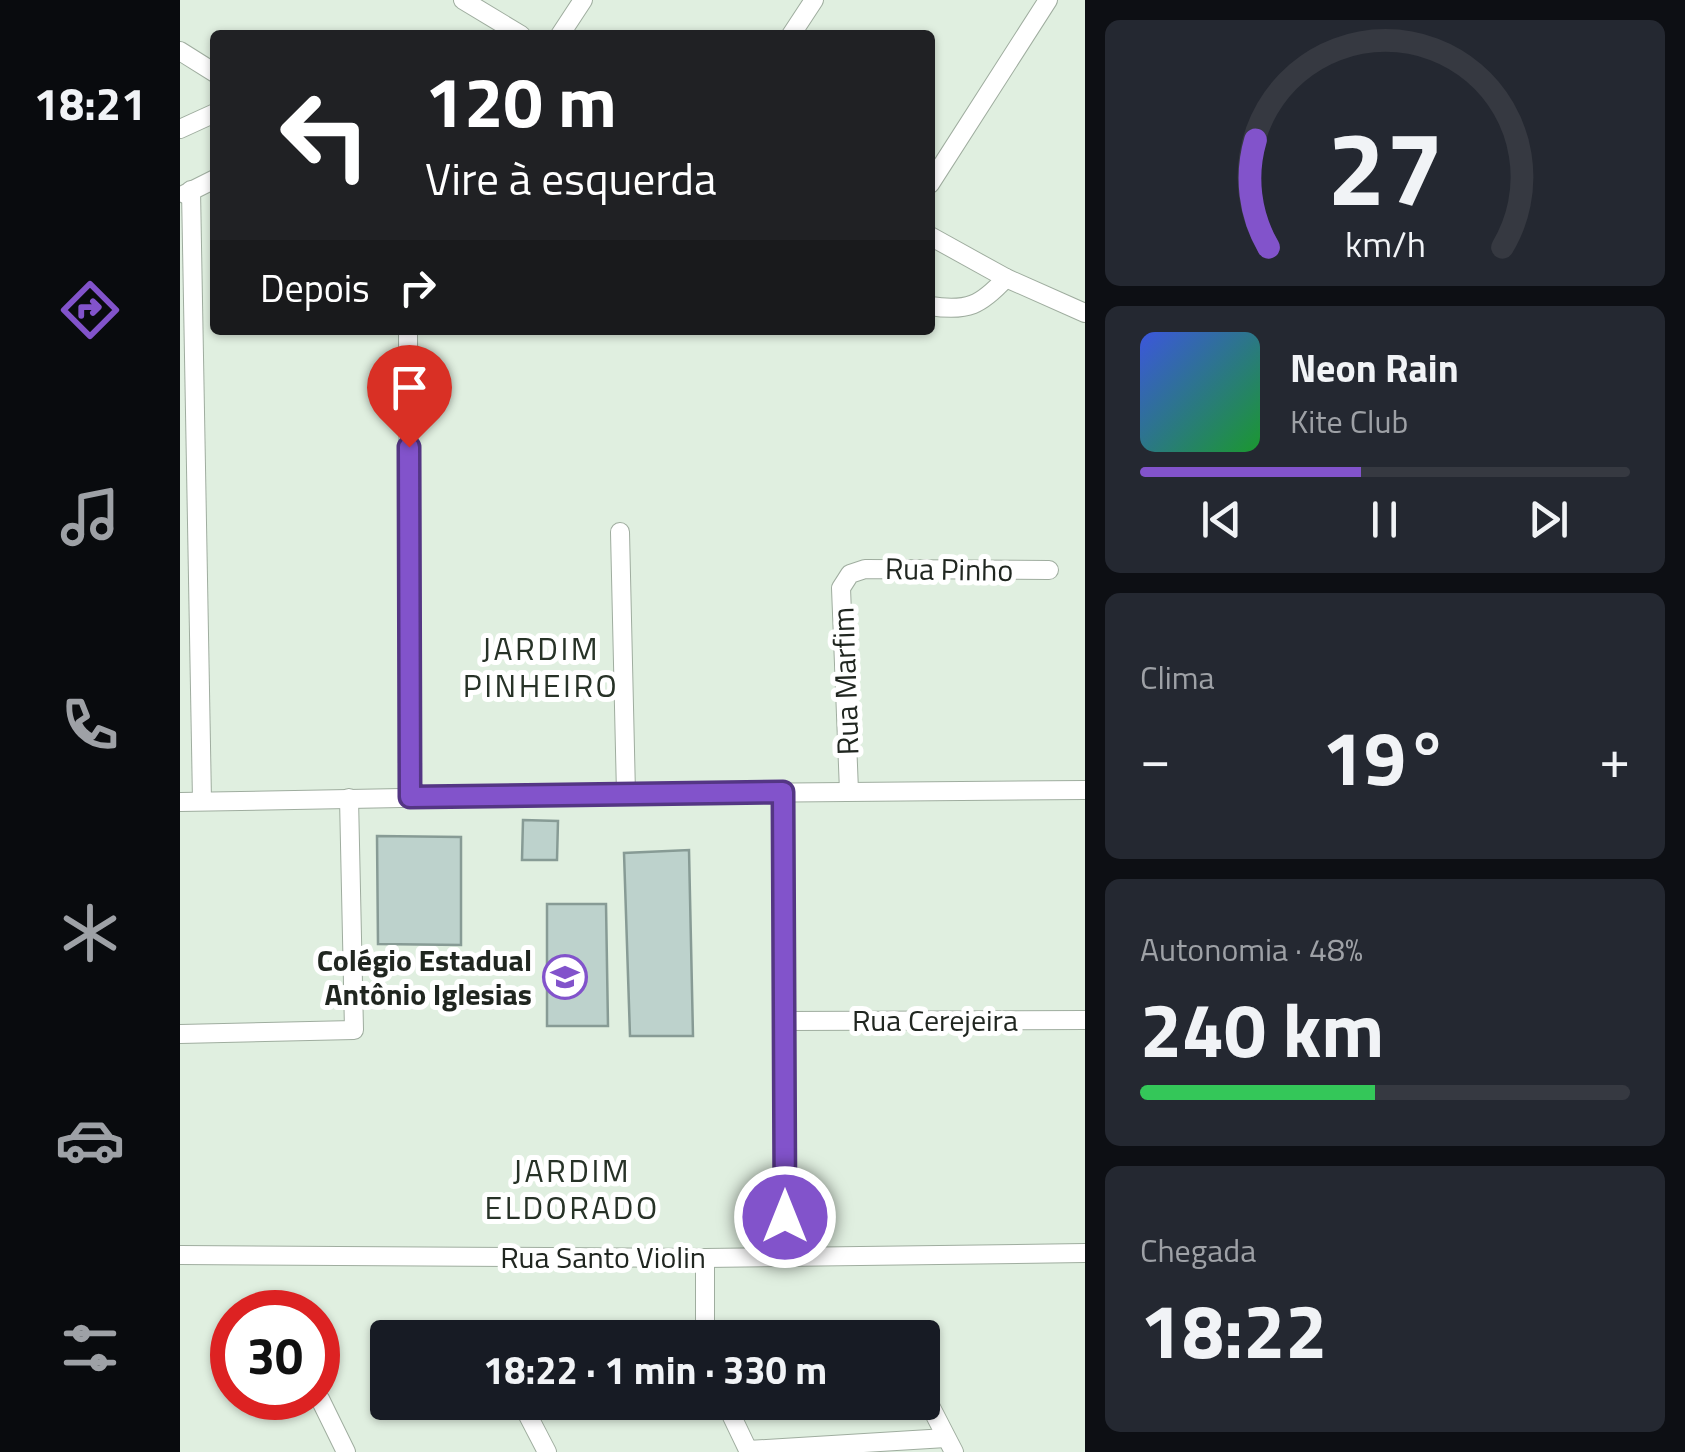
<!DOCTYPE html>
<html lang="pt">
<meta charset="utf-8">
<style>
body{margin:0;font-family:"Titillium Web",sans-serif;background:#242831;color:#f1f3f6;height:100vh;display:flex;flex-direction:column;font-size:38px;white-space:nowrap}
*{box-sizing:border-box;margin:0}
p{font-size:32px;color:#9ea1a6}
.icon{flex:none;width:55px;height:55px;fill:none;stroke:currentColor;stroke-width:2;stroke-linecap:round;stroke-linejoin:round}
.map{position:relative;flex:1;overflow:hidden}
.panel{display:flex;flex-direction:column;gap:20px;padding:20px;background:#0d0f14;width:600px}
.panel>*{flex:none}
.top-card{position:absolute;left:30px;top:30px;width:725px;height:305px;border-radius:10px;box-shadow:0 2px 8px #0004;background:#202124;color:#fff;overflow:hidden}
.speed{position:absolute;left:30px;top:1290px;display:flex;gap:20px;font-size:50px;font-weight:700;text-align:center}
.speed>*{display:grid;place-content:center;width:130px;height:130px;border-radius:50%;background:#171b24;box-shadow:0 2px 8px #0004;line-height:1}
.speed .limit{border:15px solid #d22;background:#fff;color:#111}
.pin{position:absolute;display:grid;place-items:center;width:85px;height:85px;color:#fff;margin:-102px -42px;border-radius:50% 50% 50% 0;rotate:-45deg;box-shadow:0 0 10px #0007}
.pin .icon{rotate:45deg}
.me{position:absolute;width:110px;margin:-55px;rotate:0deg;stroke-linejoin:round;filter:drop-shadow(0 0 8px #0008)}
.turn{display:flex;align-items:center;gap:35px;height:210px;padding:0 50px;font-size:45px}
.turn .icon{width:130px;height:130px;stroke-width:2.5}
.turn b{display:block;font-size:70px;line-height:85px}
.then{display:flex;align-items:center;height:95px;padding:0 50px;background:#0003;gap:20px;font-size:38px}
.big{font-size:75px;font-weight:700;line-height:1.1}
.panel .card{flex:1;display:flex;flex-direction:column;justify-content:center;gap:15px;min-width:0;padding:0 35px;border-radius:15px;background:#242831}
.panel .dial{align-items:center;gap:0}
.dial svg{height:260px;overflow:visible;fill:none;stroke:#363941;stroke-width:7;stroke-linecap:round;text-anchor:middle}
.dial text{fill:#f1f3f6;stroke:none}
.song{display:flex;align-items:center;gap:30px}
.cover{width:120px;height:120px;border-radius:15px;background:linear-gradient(135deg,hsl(230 70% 55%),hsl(130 70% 35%))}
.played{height:10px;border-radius:5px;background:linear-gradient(90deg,#8253cb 45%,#363941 45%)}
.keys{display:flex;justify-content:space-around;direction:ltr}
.heat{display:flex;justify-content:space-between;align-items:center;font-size:55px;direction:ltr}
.charge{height:15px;border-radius:8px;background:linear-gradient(90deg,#34c759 48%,#363941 0)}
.trip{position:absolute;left:190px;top:1320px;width:570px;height:100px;border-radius:10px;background:#171b24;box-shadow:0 2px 8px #0004;font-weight:700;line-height:100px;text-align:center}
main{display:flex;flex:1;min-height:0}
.tabs{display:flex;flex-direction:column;width:180px;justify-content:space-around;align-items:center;background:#090b0e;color:#9ea1a6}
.tabs .icon{width:70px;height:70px}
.tabs .on{color:#8253cb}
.tabs b{font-size:45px;color:#f1f3f6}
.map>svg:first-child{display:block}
.building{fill:#bdd2cc;stroke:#879b95;stroke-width:2.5}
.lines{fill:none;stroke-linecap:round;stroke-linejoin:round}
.minor-casing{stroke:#9fad9f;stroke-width:20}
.minor{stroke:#fff;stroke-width:18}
.route-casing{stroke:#543684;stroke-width:25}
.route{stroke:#8253cb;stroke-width:18}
.labels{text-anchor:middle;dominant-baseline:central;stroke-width:10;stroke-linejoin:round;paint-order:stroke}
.street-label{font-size:30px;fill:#202620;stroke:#fff}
.poi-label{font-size:30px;font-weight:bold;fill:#202620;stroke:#fff;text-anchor:end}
.neighbourhood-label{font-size:32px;letter-spacing:2.5px;fill:#273227;stroke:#fff}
</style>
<main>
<nav class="tabs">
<b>18:21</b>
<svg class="icon on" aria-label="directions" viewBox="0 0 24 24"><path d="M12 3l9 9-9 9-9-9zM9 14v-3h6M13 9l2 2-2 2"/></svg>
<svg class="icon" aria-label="music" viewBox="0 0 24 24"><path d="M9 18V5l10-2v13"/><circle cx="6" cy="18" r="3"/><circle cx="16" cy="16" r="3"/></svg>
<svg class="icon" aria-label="phone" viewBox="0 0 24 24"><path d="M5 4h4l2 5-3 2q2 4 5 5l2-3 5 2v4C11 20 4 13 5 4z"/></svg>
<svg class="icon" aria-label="climate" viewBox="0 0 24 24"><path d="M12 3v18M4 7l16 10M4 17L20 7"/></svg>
<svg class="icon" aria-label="car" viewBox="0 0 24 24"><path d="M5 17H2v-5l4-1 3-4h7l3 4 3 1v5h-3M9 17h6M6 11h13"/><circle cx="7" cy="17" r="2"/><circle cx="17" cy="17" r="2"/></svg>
<svg class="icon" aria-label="filters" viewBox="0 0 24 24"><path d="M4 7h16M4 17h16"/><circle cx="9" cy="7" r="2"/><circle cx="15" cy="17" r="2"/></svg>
</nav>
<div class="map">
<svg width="905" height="1452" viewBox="0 0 905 1452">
<rect width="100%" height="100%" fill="#e0efe0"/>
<!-- building -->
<g class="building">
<path d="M343,820L378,821L377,860H342Z"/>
<path d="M197,836L281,837V945L198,944Z"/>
<path d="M509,850L513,1036H450L444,853Z"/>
<path d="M367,904H426L428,1026H367Z"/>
</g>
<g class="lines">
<!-- minor casing -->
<g class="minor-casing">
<g id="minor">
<path d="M283,0L341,35"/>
<path d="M380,35L403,0"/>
<path d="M611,35L634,0"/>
<path d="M0,51L35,73"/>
<path d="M0,129L35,113"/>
<path d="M750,184L868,0"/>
<path d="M11,190L22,801"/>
<path d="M5,194L35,179"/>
<path d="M750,236L826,278L905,313"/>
<path d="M750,306C788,312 801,305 826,278"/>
<path d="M228,330L230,797"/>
<path d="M440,532L446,794"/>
<path d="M669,791L661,588L670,574L685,569L869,570"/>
<path d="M603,792L605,1257"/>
<path d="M0,802L446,794L905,790"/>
<path d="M605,1021L905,1020"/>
<path d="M0,1034L174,1030L169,798"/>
<path d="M0,1255L525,1258L905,1253"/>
<path d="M525,1338V1258"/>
<path d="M742,1390L774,1452"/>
<path d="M140,1399L166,1452"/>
<path d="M341,1402L367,1452"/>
<path d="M545,1402L569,1452"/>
<path d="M568,1450L766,1438"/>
</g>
</g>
<!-- minor -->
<use href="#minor" class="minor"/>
</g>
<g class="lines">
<!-- route casing -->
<g class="route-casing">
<path id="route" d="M229,447L230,797L603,792L605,1217"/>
</g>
<!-- route -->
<use href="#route" class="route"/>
</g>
<!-- icons -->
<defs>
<g id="school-ring" transform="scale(2.25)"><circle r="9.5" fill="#fff" stroke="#8253cb" stroke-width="1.5"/><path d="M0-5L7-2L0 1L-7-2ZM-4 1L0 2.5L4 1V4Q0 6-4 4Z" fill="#8253cb"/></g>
</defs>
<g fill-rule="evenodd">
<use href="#school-ring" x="385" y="977"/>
</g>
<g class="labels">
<!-- street labels -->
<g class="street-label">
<text transform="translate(769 569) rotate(1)">Rua Pinho</text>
<text transform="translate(665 681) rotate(-92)">Rua Marfim</text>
<text x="755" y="1020">Rua Cerejeira</text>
<text x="423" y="1257">Rua Santo Violin</text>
</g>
<!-- poi labels -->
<g class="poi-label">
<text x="352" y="960">Colégio Estadual<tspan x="352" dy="34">Antônio Iglesias</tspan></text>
</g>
<!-- neighbourhood labels -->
<g class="neighbourhood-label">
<text x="361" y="648">JARDIM<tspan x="361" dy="37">PINHEIRO</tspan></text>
<text x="392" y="1170">JARDIM<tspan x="392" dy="37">ELDORADO</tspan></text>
</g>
</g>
</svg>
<div class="speed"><div class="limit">30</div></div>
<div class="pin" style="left:229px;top:447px;background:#d93025"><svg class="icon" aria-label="arrive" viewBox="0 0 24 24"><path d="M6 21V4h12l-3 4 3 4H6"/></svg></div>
<svg class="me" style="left:605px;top:1217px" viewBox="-20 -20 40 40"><circle r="17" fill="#8253cb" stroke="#fff" stroke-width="3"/><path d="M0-11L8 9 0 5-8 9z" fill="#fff"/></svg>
<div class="trip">18:22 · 1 min · 330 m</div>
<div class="top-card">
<div class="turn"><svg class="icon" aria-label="left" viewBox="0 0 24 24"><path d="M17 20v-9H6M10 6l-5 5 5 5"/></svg><div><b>120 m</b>Vire à esquerda</div></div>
<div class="then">Depois<svg class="icon" aria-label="right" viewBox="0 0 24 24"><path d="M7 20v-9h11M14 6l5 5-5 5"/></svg></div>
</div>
</div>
<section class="panel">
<div class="card dial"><svg viewBox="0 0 100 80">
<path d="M14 69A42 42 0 1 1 86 69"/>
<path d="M14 69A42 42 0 0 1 10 36" stroke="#8253cb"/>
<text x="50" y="56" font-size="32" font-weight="700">27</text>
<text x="50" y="72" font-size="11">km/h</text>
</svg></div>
<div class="card">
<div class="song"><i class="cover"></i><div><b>Neon Rain</b><p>Kite Club</p></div></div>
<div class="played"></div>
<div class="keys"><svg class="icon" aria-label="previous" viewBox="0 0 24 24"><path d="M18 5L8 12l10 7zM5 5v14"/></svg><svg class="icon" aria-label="pause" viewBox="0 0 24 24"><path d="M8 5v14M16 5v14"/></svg><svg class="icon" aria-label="next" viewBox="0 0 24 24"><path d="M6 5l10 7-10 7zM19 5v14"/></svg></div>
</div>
<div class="card"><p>Clima</p>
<div class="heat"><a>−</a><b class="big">19°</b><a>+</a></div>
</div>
<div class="card"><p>Autonomia · 48%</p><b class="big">240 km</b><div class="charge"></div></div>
<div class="card"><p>Chegada</p><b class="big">18:22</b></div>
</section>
</main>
